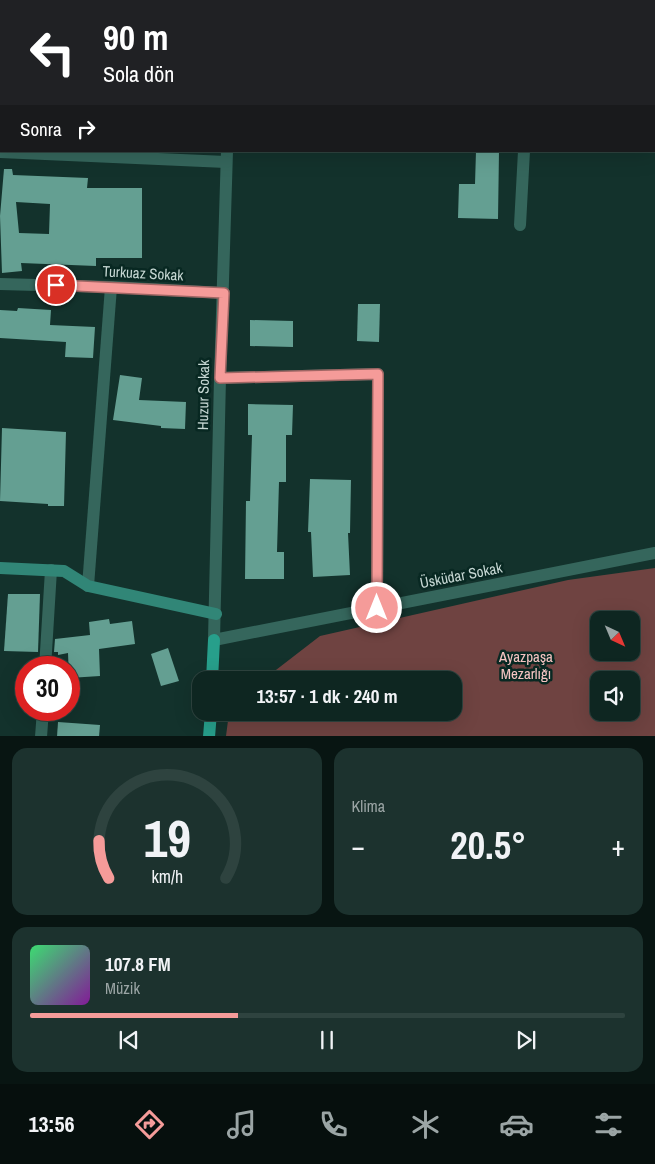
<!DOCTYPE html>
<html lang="tr">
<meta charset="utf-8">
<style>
body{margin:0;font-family:"Archivo Narrow",sans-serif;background:#1c322e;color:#f1f3f6;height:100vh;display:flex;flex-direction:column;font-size:19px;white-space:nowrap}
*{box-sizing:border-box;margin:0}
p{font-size:16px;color:#9ba5a5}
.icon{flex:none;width:28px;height:28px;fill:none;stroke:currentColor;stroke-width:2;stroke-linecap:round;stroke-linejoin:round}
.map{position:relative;height:736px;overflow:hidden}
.side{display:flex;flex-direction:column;gap:12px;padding:12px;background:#081512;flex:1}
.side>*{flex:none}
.top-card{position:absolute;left:0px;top:0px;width:655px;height:152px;box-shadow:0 5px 20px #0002,0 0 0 1px #2e433f;background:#202124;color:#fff;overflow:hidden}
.needle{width:32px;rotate:136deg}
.tools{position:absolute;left:590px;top:611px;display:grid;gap:10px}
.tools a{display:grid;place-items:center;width:50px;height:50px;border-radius:10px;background:#0e2621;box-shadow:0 5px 20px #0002,0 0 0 1px #2e433f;font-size:25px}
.speed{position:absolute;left:15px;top:656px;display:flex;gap:10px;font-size:25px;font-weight:700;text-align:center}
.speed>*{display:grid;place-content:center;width:65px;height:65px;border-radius:50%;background:#0e2621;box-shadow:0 5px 20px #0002,0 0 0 1px #2e433f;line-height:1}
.speed .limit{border:8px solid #d22;background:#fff;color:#111}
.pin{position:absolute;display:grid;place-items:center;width:42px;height:42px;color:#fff;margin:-21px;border:2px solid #fff;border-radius:50%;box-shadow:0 1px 5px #0007}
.me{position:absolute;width:55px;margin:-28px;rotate:0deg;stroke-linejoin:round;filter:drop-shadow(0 0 4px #0008)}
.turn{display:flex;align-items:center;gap:18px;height:105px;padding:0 20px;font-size:22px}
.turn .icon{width:65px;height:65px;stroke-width:2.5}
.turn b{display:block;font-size:35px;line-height:42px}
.then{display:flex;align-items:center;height:48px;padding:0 20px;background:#0003;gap:10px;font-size:19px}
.big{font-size:38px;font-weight:800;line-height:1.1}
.side .tile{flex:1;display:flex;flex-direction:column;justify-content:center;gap:8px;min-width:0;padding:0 18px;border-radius:15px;background:#1c322e}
.side .dial{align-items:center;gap:0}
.dial svg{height:130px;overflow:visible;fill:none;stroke:#2e433f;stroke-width:7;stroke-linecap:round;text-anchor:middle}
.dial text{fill:#f1f3f6;stroke:none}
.song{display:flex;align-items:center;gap:15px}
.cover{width:60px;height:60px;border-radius:8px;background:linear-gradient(135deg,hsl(140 70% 55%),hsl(290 70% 35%))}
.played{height:5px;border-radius:2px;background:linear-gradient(90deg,#f59b99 35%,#2e433f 35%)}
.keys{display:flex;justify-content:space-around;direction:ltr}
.heat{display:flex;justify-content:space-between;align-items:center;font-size:28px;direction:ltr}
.side .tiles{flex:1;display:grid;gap:12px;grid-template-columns:1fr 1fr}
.tile:last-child{grid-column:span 2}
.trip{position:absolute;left:192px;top:671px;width:270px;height:50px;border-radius:15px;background:#0e2621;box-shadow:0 5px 20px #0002,0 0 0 1px #2e433f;font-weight:800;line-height:50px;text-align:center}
.dock{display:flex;height:80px;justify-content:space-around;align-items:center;background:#060f0d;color:#9ba5a5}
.dock .icon{width:35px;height:35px}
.dock .on{color:#f59b99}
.dock b{font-size:22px;color:#f1f3f6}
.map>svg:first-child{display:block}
.green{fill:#6f4341;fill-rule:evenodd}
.building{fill:#649f92;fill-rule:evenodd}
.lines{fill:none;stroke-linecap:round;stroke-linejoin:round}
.street{stroke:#35665c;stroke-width:12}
.secondary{stroke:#318677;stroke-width:12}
.primary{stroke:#279f8b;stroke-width:12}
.route-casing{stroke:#9f6563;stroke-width:12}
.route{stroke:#f59b99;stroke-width:9}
.labels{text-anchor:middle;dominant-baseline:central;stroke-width:5;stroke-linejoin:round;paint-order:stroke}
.street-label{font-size:15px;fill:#c6d7d3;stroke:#082822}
.park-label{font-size:15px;fill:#f6c4c2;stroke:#082822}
</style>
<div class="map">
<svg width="655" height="737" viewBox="0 0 655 737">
<rect width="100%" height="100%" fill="#13322c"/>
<!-- green -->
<path class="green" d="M655,568V736H226L229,713L454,712V680H263L320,636L568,580ZM599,620H631V652H599ZM599,680H631V712H599Z"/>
<!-- building -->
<g class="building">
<path d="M476,151H499L498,219L458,218L459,184H475Z"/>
<path d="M4,169H12L13,175L88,178L87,188H142V258H96V266L21,263L22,271L2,273L0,216ZM16,202L50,204L49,234L19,233Z"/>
<path d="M358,304H380L379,342L357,341Z"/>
<path d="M18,308L51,310L50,325L95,327L93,358L65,357L66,342L0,338V310L17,311Z"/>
<path d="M250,320L293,321V347L250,346Z"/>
<path d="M120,375L142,378L139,400L186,402L185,429L161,428V426L113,420Z"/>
<path d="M248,404L293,405L292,435H286V482H279L277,552H284V579H245L246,501H250L252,435H248Z"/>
<path d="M2,428L66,432L64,506H48V504L0,501Z"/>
<path d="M310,479L351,480L350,533H348L350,575L313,577L311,532H308Z"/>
<path d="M8,594H40L38,652L4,651Z"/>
<path d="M109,619L110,624L132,621L135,644L99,649L100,676L69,678L68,653L58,655V652H54L55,639L90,635L89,622Z"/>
<path d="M168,648L179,681L161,686L151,654Z"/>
<path d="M58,722L100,725L99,737H57Z"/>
</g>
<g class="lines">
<!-- street -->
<g class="street">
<path d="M235,1V0"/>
<path d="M0,21H1"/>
<path d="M227,151L220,378L214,640L655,553"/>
<path d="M0,152L226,162"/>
<path d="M520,225L524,151"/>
<path d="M0,284L111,287L224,293"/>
<path d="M220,378L378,374L377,608"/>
<path d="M88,586L111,287"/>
<path d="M45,668L51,570"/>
<path d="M41,737L43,710"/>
</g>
<!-- secondary -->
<path class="secondary" d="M0,568L64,571L88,586L216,614"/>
<!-- primary -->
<g class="primary">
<path d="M212,680L214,640"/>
<path d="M209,737L211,712"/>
</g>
</g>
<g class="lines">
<!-- route casing -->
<g class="route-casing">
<path id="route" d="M56,285L224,293L220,378L378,374L377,608"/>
</g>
<!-- route -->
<use href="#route" class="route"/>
</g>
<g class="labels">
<!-- street labels -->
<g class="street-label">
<text transform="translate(143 273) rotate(3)">Turkuaz Sokak</text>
<text transform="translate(203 395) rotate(-89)">Huzur Sokak</text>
<text transform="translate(461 575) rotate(-11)">Üsküdar Sokak</text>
</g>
<!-- park labels -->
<g class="park-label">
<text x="526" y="656">Ayazpaşa<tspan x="526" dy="17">Mezarlığı</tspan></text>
</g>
</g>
</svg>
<div class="tools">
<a><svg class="needle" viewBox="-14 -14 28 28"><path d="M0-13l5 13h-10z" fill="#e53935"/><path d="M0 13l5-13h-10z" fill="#9ba5a5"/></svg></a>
<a><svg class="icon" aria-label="sound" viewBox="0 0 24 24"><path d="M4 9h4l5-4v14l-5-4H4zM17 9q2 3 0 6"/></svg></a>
</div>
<div class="speed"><div class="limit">30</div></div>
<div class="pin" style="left:56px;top:285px;background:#d93025"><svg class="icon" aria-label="arrive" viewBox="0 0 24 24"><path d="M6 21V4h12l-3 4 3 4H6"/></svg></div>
<svg class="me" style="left:377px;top:608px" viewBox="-20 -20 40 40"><circle r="17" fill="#f59b99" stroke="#fff" stroke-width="3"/><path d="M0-11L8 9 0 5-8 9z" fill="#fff"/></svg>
<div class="trip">13:57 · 1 dk · 240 m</div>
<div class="top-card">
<div class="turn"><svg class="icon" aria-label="left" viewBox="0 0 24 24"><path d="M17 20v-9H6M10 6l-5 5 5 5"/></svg><div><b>90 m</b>Sola dön</div></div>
<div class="then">Sonra<svg class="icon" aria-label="right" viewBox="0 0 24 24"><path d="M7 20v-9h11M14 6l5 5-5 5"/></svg></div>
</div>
</div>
<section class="side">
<div class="tiles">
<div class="tile dial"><svg viewBox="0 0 100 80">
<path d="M14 69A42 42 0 1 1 86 69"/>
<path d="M14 69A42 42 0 0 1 8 46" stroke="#f59b99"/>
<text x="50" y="56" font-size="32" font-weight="700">19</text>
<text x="50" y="72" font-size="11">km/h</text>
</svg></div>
<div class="tile"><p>Klima</p>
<div class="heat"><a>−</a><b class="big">20.5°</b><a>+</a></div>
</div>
<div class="tile">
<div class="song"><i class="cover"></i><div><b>107.8 FM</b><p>Müzik</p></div></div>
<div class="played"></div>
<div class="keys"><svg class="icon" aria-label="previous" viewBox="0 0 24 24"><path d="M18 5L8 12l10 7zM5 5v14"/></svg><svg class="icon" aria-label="pause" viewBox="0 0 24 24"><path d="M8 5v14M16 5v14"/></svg><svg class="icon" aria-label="next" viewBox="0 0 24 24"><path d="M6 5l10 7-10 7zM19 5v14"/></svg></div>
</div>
</div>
</section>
<nav class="dock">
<b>13:56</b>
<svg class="icon on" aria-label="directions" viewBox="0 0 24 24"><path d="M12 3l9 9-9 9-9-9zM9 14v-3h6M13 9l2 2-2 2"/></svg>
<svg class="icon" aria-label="music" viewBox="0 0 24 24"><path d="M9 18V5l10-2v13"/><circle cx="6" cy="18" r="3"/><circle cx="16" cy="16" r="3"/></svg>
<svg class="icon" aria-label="phone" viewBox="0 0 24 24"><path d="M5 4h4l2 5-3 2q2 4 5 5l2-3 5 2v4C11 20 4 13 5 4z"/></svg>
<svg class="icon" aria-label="climate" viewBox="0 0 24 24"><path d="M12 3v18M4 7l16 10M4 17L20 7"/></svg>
<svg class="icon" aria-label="car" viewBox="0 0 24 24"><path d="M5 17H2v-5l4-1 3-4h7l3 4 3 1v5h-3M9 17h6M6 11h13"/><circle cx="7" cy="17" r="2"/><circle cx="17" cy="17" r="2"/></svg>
<svg class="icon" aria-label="filters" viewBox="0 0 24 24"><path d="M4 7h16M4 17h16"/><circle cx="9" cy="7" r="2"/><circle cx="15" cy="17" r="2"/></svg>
</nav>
